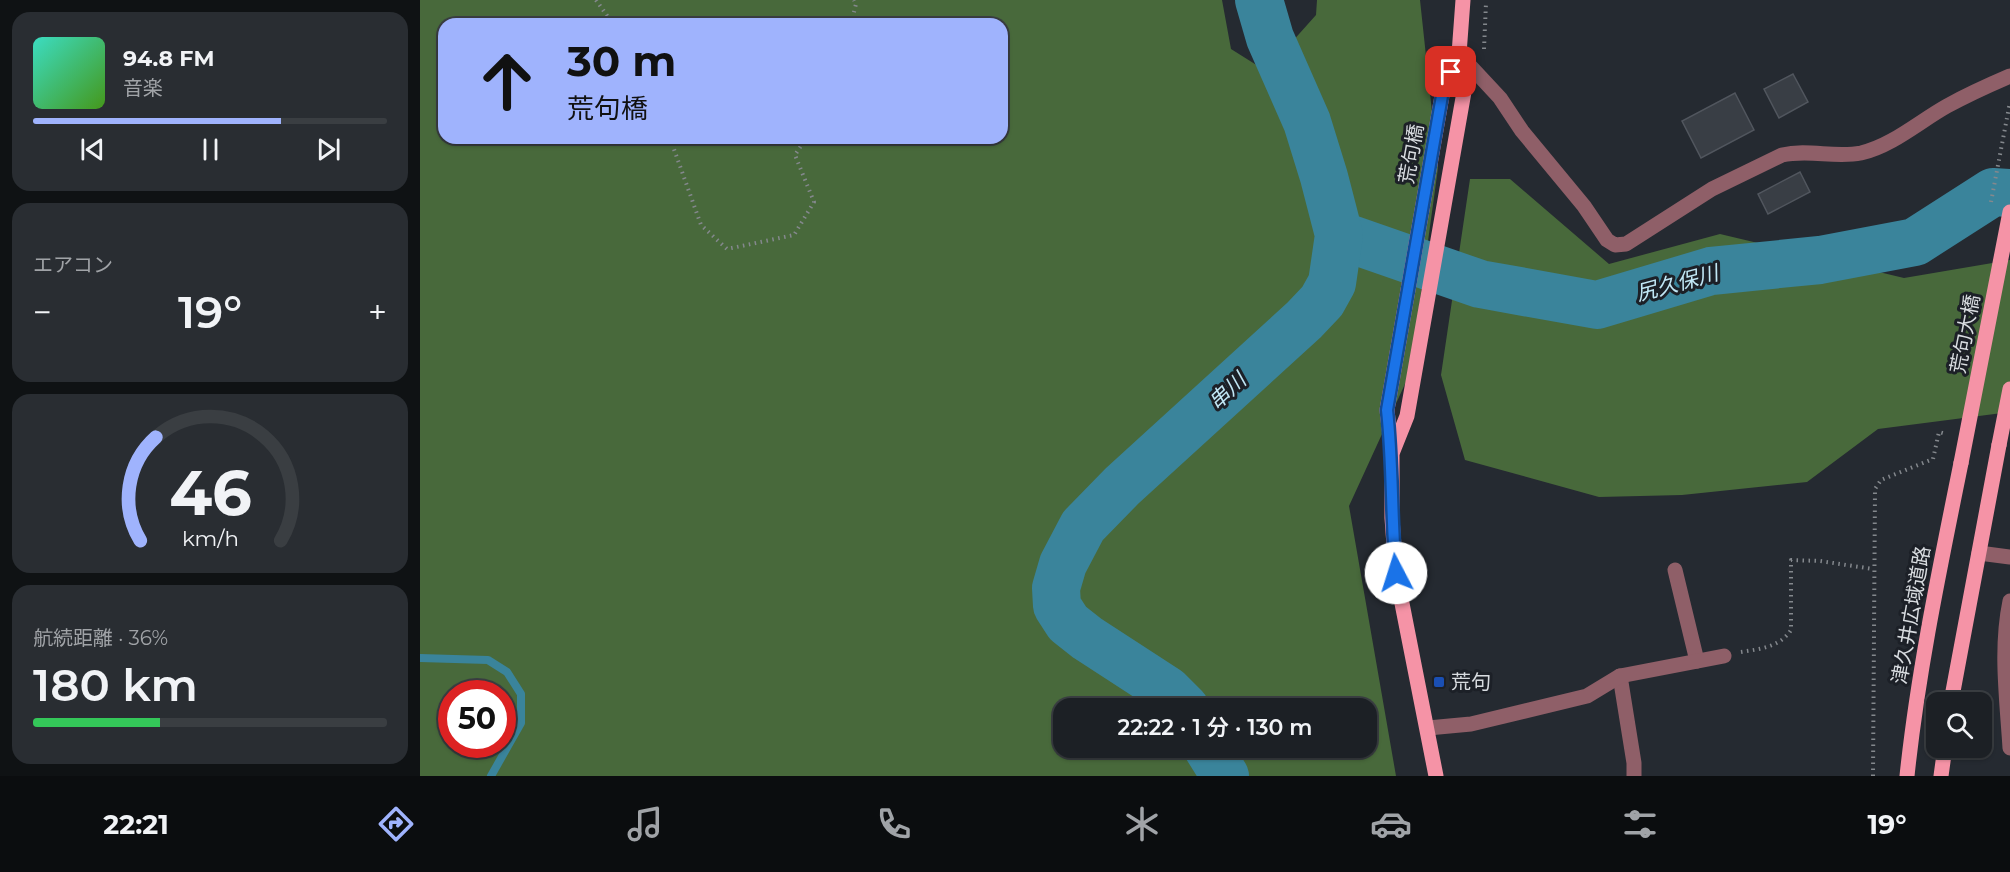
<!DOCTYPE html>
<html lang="ja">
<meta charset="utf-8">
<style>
body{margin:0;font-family:Montserrat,"Noto Sans JP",sans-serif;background:#292d32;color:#f1f3f6;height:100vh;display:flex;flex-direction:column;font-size:22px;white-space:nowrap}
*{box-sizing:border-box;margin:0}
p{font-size:20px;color:#a0a3a7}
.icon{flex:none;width:33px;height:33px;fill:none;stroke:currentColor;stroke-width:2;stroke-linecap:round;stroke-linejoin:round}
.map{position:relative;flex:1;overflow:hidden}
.drawer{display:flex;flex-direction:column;gap:12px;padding:12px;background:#0f1214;width:420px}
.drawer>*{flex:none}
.hud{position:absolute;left:18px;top:18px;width:570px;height:126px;border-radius:18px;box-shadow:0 2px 4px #0004,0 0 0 2px #3a3e42;background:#9fb3fd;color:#111;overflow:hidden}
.fabs{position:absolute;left:1506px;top:692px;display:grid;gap:12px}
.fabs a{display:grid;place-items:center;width:66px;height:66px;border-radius:12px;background:#1c2025;box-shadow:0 2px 4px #0004,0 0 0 2px #3a3e42;font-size:30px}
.speed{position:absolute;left:18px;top:680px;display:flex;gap:12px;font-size:30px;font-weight:700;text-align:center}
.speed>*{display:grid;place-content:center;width:78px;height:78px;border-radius:50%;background:#1c2025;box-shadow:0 2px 4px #0004,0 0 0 2px #3a3e42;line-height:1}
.speed .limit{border:9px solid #d22;background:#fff;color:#111}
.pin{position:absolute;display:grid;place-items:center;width:51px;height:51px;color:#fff;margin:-26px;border-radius:12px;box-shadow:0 3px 9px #0006}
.me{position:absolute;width:66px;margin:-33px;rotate:355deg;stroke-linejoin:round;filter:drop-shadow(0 0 4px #0008)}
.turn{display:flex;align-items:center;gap:21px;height:126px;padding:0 30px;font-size:27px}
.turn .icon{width:78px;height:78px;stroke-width:2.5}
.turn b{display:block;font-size:42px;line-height:51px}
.big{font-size:45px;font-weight:600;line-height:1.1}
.drawer .tile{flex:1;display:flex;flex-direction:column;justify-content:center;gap:9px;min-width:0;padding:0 21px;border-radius:18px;background:#292d32}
.drawer .dial{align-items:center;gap:0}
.dial svg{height:156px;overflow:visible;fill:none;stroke:#3a3e42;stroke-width:7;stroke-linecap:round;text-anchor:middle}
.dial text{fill:#f1f3f6;stroke:none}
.song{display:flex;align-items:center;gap:18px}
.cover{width:72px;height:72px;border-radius:9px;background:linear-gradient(135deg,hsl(170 70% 55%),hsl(100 70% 35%))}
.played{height:6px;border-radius:3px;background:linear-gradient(90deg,#9fb3fd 70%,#3a3e42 70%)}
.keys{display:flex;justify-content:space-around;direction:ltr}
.heat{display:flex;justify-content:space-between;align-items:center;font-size:33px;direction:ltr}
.charge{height:9px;border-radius:4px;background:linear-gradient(90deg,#34c759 36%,#3a3e42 0)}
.trip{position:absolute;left:633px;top:698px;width:324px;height:60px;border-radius:18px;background:#1c2025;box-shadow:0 2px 4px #0004,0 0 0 2px #3a3e42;font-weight:600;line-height:60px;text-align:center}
.menu{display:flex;height:96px;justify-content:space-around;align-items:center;background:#0b0d0f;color:#a0a3a7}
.menu .icon{width:42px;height:42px}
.menu .selected{color:#9fb3fd}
.menu b{font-size:27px;color:#f1f3f6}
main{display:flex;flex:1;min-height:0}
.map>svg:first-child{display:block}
.forest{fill:#48693b;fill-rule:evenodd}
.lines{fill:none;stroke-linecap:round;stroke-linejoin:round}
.stream{stroke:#3a849b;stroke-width:8}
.river{stroke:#3a849b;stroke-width:48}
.building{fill:#393e45;stroke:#51565e;stroke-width:1.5}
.path{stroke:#84888d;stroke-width:4;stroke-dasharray:1.5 4.5;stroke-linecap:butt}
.minor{stroke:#8f5f68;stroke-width:15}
.major{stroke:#f593a6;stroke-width:15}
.path-bridge{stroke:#84888d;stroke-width:4;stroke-dasharray:1.5 4.5;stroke-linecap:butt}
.major-bridge{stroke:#f593a6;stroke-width:15}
.route-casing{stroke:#114b97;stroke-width:15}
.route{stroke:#1a73e8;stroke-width:10}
.transit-dot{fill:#1a4fb4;stroke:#1c2027;stroke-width:2}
.labels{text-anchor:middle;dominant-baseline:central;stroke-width:6;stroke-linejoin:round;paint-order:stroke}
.street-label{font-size:20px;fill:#d8dce0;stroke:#1c2027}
.poi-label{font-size:20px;fill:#d8dce0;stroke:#1c2027;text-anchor:start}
.water-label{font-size:21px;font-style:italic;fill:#c1e7f5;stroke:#1c2027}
</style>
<main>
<section class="drawer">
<div class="tile">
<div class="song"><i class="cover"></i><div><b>94.8 FM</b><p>音楽</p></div></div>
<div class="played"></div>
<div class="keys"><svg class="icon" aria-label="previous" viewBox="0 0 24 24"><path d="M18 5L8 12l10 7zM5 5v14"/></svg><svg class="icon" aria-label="pause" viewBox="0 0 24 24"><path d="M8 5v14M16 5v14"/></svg><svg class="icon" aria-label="next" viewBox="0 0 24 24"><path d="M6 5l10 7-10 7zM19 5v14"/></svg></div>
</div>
<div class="tile"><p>エアコン</p>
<div class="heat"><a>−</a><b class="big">19°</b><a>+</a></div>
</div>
<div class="tile dial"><svg viewBox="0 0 100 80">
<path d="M14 69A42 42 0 1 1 86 69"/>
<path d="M14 69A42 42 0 0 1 22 16" stroke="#9fb3fd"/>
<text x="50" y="56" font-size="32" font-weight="700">46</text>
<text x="50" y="72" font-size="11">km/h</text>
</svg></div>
<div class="tile"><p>航続距離 · 36%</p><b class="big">180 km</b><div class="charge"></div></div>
</section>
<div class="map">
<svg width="1590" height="776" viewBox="0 0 1590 776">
<rect width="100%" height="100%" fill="#252a31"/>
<!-- forest -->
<g class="forest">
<path d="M0,0H802L811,49L846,71L896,15L897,0H1000L1018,168L990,373L929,506L976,776H0ZM24,24H582V138H24ZM32,693H82V744H32ZM644,708H946V747H644Z"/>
<path d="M1050,179H1090L1189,264L1300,234L1484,278L1590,260V412L1458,429L1387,482L1262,495L1179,497L1045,460L1021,375Z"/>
</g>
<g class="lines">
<!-- stream -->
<path class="stream" d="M0,658L68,660L87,672L101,694V723L71,776"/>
<!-- river -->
<g class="river">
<path d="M919,235L1060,284L1177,305L1291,271L1400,260L1495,242L1573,192L1590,193"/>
<path d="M765,708L747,690L667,638L648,623L637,606L636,588L643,564L663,526L702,486L884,320L902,301L912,283L919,235L904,177L887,122L850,38L839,0"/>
<path d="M787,747L805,776"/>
</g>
</g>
<!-- building -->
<g class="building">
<path d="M1373,74L1388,102L1359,118L1344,89Z"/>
<path d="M1315,93L1334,130L1281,158L1262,121Z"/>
<path d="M1380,172L1390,192L1348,214L1338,194Z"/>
</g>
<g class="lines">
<!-- path -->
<g class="path">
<path d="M176,0L193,24"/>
<path d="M431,24L436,4L434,0"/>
<path d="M1064,49L1066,3"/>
<path d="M250,138L281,225L307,249L374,235L394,202L375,155L386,138"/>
<path d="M1321,652C1340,649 1360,647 1371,630V560L1400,561L1453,569"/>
<path d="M1453,776L1455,489L1461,480L1513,459L1519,432L1526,434"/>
</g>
<!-- minor -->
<g class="minor">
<path d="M1039,54L1080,98L1102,131L1164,206L1187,240L1195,245L1206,244L1292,189L1362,155C1388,149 1415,158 1441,153C1472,146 1500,121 1527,106C1547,95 1569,85 1590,76"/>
<path d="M1559,553L1590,557"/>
<path d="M1255,570L1277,661"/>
<path d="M1590,601C1580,649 1587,699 1590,748"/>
<path d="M1200,676L1214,763V776"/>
<path d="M1008,728L1051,724L1167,696L1200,676L1304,656"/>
</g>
<!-- major -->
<g class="major">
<path d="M973,451L987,416L1044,92L1039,54L1043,0"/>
<path d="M1531,702L1579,445"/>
<path d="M1016,776L976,573L972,518V454L967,410L1023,90L1039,54"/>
<path d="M1487,776C1498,671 1520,567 1541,463"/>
<path d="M1521,776L1525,747"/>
</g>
<!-- path-bridge -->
<path class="path-bridge" d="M1571,202L1590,102"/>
<!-- major-bridge -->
<g class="major-bridge">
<path d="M1579,445L1590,389"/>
<path d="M1541,463L1590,212"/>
</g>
</g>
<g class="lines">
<!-- route casing -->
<g class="route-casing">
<path id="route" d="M976,573C971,518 973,464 967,410L1023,90L1031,72"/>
</g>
<!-- route -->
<use href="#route" class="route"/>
</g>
<!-- markers -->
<rect class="transit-dot" x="1013" y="676" width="12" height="12" rx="3"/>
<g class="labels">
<!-- street labels -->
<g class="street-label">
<text transform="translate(991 154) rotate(-80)">荒句橋</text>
<text transform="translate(1545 334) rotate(-79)">荒句大橋</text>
<text transform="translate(1491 615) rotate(-80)">津久井広域道路</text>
</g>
<!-- poi labels -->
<g class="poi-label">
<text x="1031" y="682">荒句</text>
</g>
<!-- water labels -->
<g class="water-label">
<text transform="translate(1257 283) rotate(-15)">尻久保川</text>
<text transform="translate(807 391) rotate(-43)">串川</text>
</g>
</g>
</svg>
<div class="fabs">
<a><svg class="icon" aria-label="search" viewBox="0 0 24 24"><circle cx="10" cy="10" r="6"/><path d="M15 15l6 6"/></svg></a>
</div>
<div class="speed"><div class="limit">50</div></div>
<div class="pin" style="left:1031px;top:72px;background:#d93025"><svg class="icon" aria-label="arrive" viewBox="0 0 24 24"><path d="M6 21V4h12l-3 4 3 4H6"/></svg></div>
<svg class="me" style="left:976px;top:573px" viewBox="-20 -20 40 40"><circle r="19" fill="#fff"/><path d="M0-13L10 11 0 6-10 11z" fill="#1a73e8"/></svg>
<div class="trip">22:22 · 1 分 · 130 m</div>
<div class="hud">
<div class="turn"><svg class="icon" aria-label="ahead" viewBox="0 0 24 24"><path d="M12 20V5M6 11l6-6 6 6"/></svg><div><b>30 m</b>荒句橋</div></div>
</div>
</div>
</main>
<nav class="menu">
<b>22:21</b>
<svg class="icon selected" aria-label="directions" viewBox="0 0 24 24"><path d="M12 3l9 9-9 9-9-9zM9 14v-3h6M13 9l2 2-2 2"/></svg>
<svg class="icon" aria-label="music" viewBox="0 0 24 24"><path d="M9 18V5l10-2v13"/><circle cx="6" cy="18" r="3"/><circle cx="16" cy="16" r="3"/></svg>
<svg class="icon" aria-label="phone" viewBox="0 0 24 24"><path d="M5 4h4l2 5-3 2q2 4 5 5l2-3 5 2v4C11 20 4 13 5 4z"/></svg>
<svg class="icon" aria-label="climate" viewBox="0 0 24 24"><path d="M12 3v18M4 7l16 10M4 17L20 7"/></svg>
<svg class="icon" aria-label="car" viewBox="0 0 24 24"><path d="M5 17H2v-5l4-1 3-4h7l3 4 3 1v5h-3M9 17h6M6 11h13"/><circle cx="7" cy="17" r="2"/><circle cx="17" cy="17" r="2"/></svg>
<svg class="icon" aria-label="filters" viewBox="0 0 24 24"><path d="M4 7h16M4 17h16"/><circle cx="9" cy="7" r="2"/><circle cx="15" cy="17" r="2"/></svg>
<b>19°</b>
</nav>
